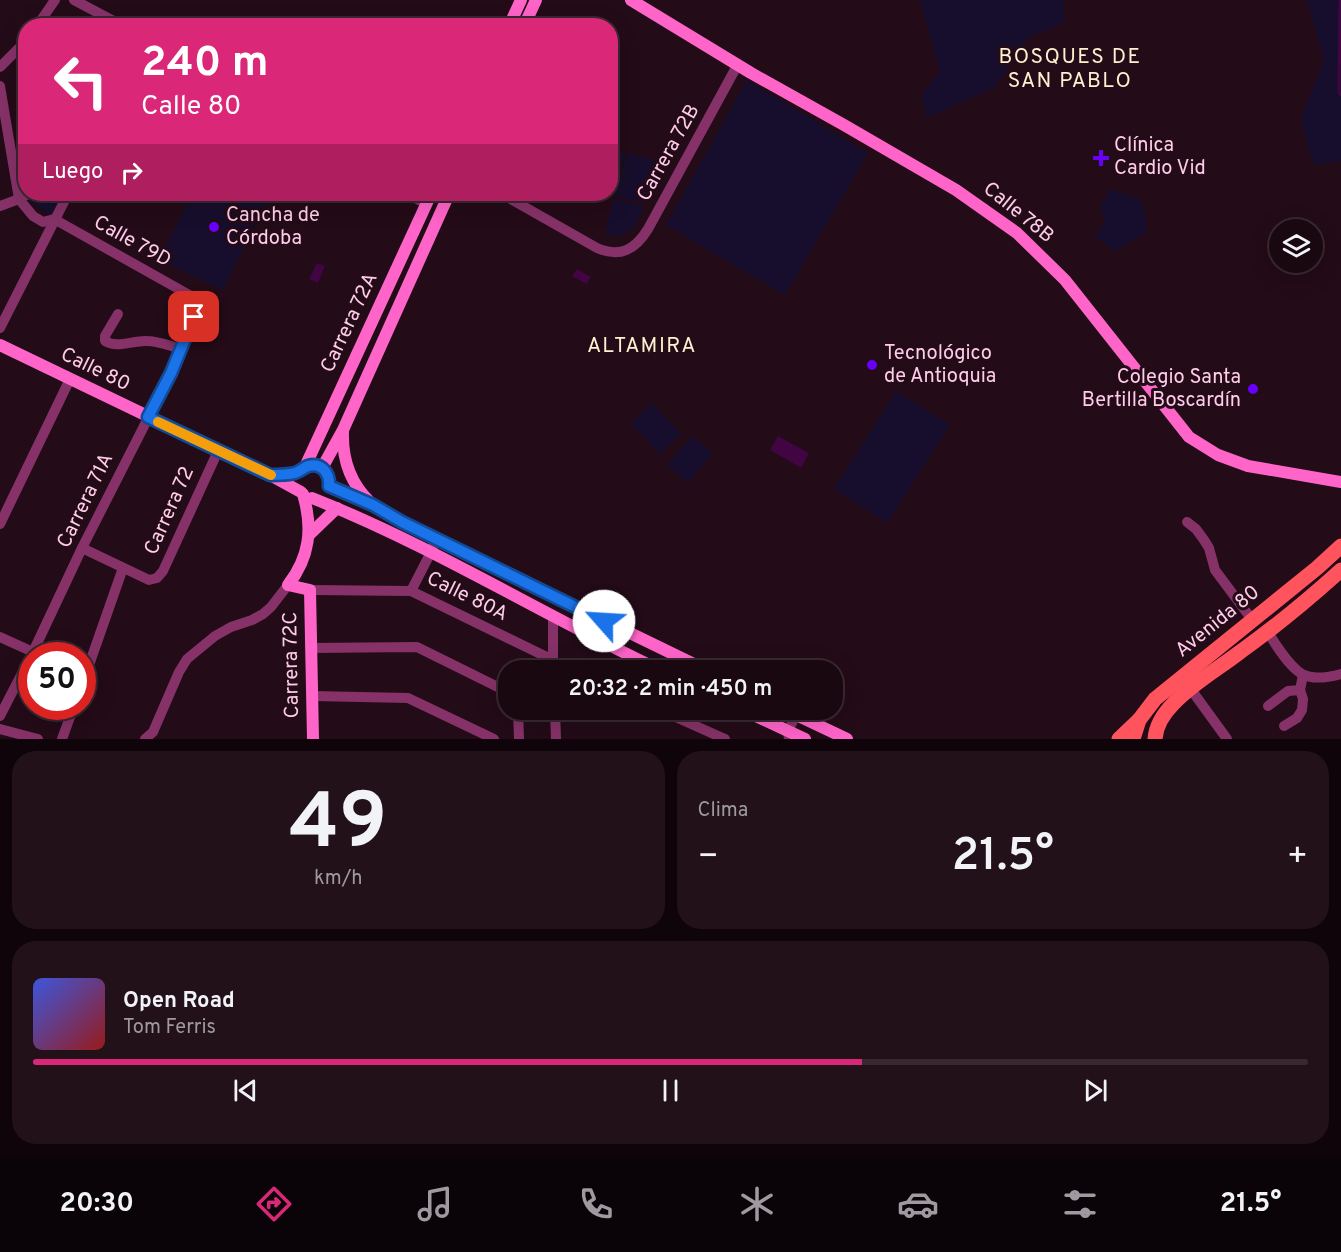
<!DOCTYPE html>
<html lang="es">
<meta charset="utf-8">
<style>
body{margin:0;font-family:Overpass,sans-serif;background:#23111a;color:#f1f3f6;height:100vh;display:flex;flex-direction:column;font-size:22px;white-space:nowrap}
*{box-sizing:border-box;margin:0}
p{font-size:20px;color:#9f9a9f}
.icon{flex:none;width:33px;height:33px;fill:none;stroke:currentColor;stroke-width:2;stroke-linecap:round;stroke-linejoin:round}
.map{position:relative;height:739px;overflow:hidden}
.details{display:flex;flex-direction:column;gap:12px;padding:12px;background:#0e0409;flex:1}
.details>*{flex:none}
.banner{position:absolute;left:18px;top:18px;width:600px;height:183px;border-radius:24px;box-shadow:0 6px 24px #0002,0 0 0 2px #382931;background:#db2777;color:#fff;overflow:hidden}
.controls{position:absolute;left:1269px;top:219px;display:grid;gap:12px}
.controls a{display:grid;place-items:center;width:54px;height:54px;border-radius:50%;background:#1a0811;box-shadow:0 6px 24px #0002,0 0 0 2px #382931;font-size:30px}
.speed{position:absolute;left:18px;top:642px;display:flex;gap:12px;font-size:30px;font-weight:700;text-align:center}
.speed>*{display:grid;place-content:center;width:78px;height:78px;border-radius:50%;background:#1a0811;box-shadow:0 6px 24px #0002,0 0 0 2px #382931;line-height:1}
.speed .limit{border:9px solid #d22;background:#fff;color:#111}
.pin{position:absolute;display:grid;place-items:center;width:51px;height:51px;color:#fff;margin:-26px;border-radius:12px;box-shadow:0 3px 9px #0006}
.me{position:absolute;width:66px;margin:-33px;rotate:296deg;stroke-linejoin:round;filter:drop-shadow(0 0 4px #0008)}
.turn{display:flex;align-items:center;gap:21px;height:126px;padding:0 24px;font-size:27px}
.turn .icon{width:78px;height:78px;stroke-width:2.5}
.turn b{display:block;font-size:42px;line-height:51px}
.then{display:flex;align-items:center;height:57px;padding:0 24px;background:#0003;gap:12px;font-size:22px}
.big{font-size:45px;font-weight:600;line-height:1.1}
.details .tile{flex:1;display:flex;flex-direction:column;justify-content:center;gap:9px;min-width:0;padding:0 21px;border-radius:24px;background:#23111a}
.details .dial{align-items:center;gap:0}
.dial b{font-size:78px;line-height:1}
.song{display:flex;align-items:center;gap:18px}
.cover{width:72px;height:72px;border-radius:9px;background:linear-gradient(135deg,hsl(230 70% 55%),hsl(0 70% 35%))}
.played{height:6px;border-radius:3px;background:linear-gradient(90deg,#db2777 65%,#382931 65%)}
.keys{display:flex;justify-content:space-around;direction:ltr}
.heat{display:flex;justify-content:space-between;align-items:center;font-size:33px;direction:ltr}
.details .tiles{flex:1;display:grid;gap:12px;grid-template-columns:1fr 1fr}
.tile:last-child{grid-column:span 2}
.trip{position:absolute;left:498px;top:660px;width:345px;height:60px;border-radius:24px;background:#1a0811;box-shadow:0 6px 24px #0002,0 0 0 2px #382931;font-weight:600;line-height:60px;text-align:center}
.tabs{display:flex;height:96px;justify-content:space-around;align-items:center;background:#0a0307;color:#9f9a9f}
.tabs .icon{width:42px;height:42px}
.tabs .selected{color:#db2777}
.tabs b{font-size:27px;color:#f1f3f6}
.map>svg:first-child{display:block}
.green{fill:#170e2d}
.water{fill:#400542}
.lines{fill:none;stroke-linecap:round;stroke-linejoin:round}
.stream{stroke:#400542;stroke-width:3}
.street{stroke:#863268;stroke-width:10}
.secondary{stroke:#ff64c9;stroke-width:12}
.primary{stroke:#ff545d;stroke-width:15}
.route-casing{stroke:#114b97;stroke-width:15}
.route{stroke:#1a73e8;stroke-width:10}
.slow{stroke:#f59e0b;stroke-width:10}
.poi-dot{fill:#6800f8;stroke:#230b17;stroke-width:2}
.labels{text-anchor:middle;dominant-baseline:central;stroke-width:6;stroke-linejoin:round;paint-order:stroke}
.poi-label{font-size:20px;fill:#ffcde9;stroke:#230b17;text-anchor:start}
.street-label{font-size:20px;fill:#ffcde9;stroke:#230b17}
.neighbourhood-label{font-size:21px;letter-spacing:1.5px;fill:#fff0cf;stroke:#230b17}
</style>
<div class="map">
<svg width="1341" height="739" viewBox="0 0 1341 739">
<rect width="100%" height="100%" fill="#230b17"/>
<!-- green -->
<g class="green">
<path d="M920,0H1066L1064,3V23L1029,37L995,87L927,118L921,96L940,72Z"/>
<path d="M1307,0H1341V161L1315,165L1308,149L1301,117L1324,60Z"/>
<path d="M747,80L868,153L785,295L666,225Z"/>
<path d="M611,149L625,153L614,193L611,192Z"/>
<path d="M627,153L654,160L643,203L616,196Z"/>
<path d="M1112,189L1141,200C1145,212 1147,221 1146,234L1127,243L1123,248L1111,251C1109,245 1103,240 1097,239L1095,234L1101,230L1102,225L1105,223C1105,216 1101,211 1100,204L1107,198V192Z"/>
<path d="M32,194H64L53,216L25,199Z"/>
<path d="M192,194H270L223,290L159,260Z"/>
<path d="M614,198L644,207C635,226 636,230 615,237L605,233Z"/>
<path d="M896,391L950,425L887,523L834,489Z"/>
<path d="M652,403L681,434L660,454L631,423Z"/>
<path d="M692,436L713,453L688,483L667,465Z"/>
</g>
<!-- water -->
<g class="water">
<path d="M317,263L325,266L318,283L309,279Z"/>
<path d="M577,269L591,277L586,284L572,276Z"/>
<path d="M778,436L809,453L801,468L770,450Z"/>
</g>
<g class="lines">
<!-- stream -->
<path class="stream" d="M1340,0L1339,92L1341,95"/>
<!-- street -->
<g class="street">
<path d="M74,0L123,26"/>
<path d="M37,26L55,0"/>
<path d="M0,67L26,41"/>
<path d="M0,86L19,199L33,216L43,222L54,219L200,301L171,373L82,548L33,652L0,716"/>
<path d="M408,194L426,204"/>
<path d="M502,194L597,248C620,258 635,250 648,229L738,64"/>
<path d="M0,206L19,199L28,194"/>
<path d="M118,314L105,336V341C118,349 133,340 147,341C158,341 170,346 181,349"/>
<path d="M0,328L68,194"/>
<path d="M1187,522L1196,529L1204,540L1209,548L1215,570L1253,621"/>
<path d="M0,524L70,379"/>
<path d="M82,548L149,580L157,578L163,571L218,451"/>
<path d="M310,590L411,591L553,660"/>
<path d="M411,591L431,552L436,538"/>
<path d="M553,617V670"/>
<path d="M1268,632C1275,644 1290,667 1302,674C1313,680 1330,677 1341,674"/>
<path d="M0,637L33,652"/>
<path d="M311,648L417,647L508,692"/>
<path d="M82,685L123,568"/>
<path d="M1190,688L1227,739"/>
<path d="M312,696L408,698L494,739"/>
<path d="M1268,706L1288,691L1300,690"/>
<path d="M518,710L519,739"/>
<path d="M555,710L556,739"/>
<path d="M660,710L725,739"/>
<path d="M1284,726L1297,718L1302,710L1303,699L1300,690L1303,675"/>
<path d="M0,729L38,739"/>
<path d="M62,739L74,706"/>
<path d="M145,739L153,732L179,672L187,659L215,636L231,627L252,620L263,614L271,607L288,585"/>
<path d="M789,739L788,731L796,715"/>
</g>
<!-- secondary -->
<g class="secondary">
<path d="M631,0L751,73L844,125L956,190L1017,233L1065,280L1189,437L1218,455L1248,466L1341,482"/>
<path d="M509,26L521,0"/>
<path d="M524,26L536,0"/>
<path d="M0,345L270,475L301,492"/>
<path d="M343,431C342,459 350,483 370,502"/>
<path d="M322,468L343,430L449,194"/>
<path d="M304,469L431,194"/>
<path d="M272,475L288,474L301,471"/>
<path d="M329,486L373,505L402,522L706,670"/>
<path d="M303,494C313,528 310,557 288,585L310,590L313,739"/>
<path d="M312,498C433,546 543,615 660,670"/>
<path d="M309,535L337,508"/>
<path d="M743,710L805,739"/>
<path d="M786,710L847,739"/>
</g>
<!-- primary -->
<g class="primary">
<path d="M1119,739L1139,720"/>
<path d="M1133,739L1139,720L1155,699L1317,568L1341,546"/>
<path d="M1155,739C1156,724 1164,713 1174,703C1193,683 1218,669 1240,652C1275,627 1309,599 1341,570"/>
</g>
</g>
<g class="lines">
<!-- route casing -->
<g class="route-casing">
<path id="route" d="M194,317L171,373L148,417L270,475C279,475 287,475 295,473C301,471 303,468 308,466C322,462 330,474 329,486L373,505L402,522L604,621"/>
</g>
<!-- route -->
<use href="#route" class="route"/>
<!-- slow -->
<path class="slow" d="M158,422L271,475"/>
</g>
<!-- markers -->
<g class="poi-dot">
<path d="M1098 149h6v6h6v6h-6v6h-6v-6h-6v-6h6z"/>
<circle cx="214" cy="227" r="6"/>
<circle cx="872" cy="365" r="6"/>
<circle cx="1253" cy="389" r="6"/>
</g>
<g class="labels">
<!-- poi labels -->
<g class="poi-label">
<text x="1114" y="146">Clínica<tspan x="1114" dy="23">Cardio Vid</tspan></text>
<text x="226" y="216">Cancha de<tspan x="226" dy="23">Córdoba</tspan></text>
<text x="884" y="354">Tecnológico<tspan x="884" dy="23">de Antioquia</tspan></text>
<text x="1241" y="378" text-anchor="end">Colegio Santa<tspan x="1241" dy="23">Bertilla Boscardín</tspan></text>
</g>
<!-- street labels -->
<g class="street-label">
<text transform="translate(669 153) rotate(-61)">Carrera 72B</text>
<text transform="translate(1018 213) rotate(39)">Calle 78B</text>
<text transform="translate(132 242) rotate(29)">Calle 79D</text>
<text transform="translate(350 323) rotate(-65)">Carrera 72A</text>
<text transform="translate(95 370) rotate(26)">Calle 80</text>
<text transform="translate(86 501) rotate(-64)">Carrera 71A</text>
<text transform="translate(170 511) rotate(-66)">Carrera 72</text>
<text transform="translate(467 597) rotate(26)">Calle 80A</text>
<text transform="translate(1218 622) rotate(-39)">Avenida 80</text>
<text transform="translate(292 665) rotate(-91)">Carrera 72C</text>
</g>
<!-- neighbourhood labels -->
<g class="neighbourhood-label">
<text x="1070" y="57">BOSQUES DE<tspan x="1070" dy="24">SAN PABLO</tspan></text>
<text x="642" y="346">ALTAMIRA</text>
</g>
</g>
</svg>
<div class="controls">
<a><svg class="icon" aria-label="layers" viewBox="0 0 24 24"><path d="M12 4l9 5-9 5-9-5zM3 14l9 5 9-5"/></svg></a>
</div>
<div class="speed"><div class="limit">50</div></div>
<div class="pin" style="left:194px;top:317px;background:#d93025"><svg class="icon" aria-label="arrive" viewBox="0 0 24 24"><path d="M6 21V4h12l-3 4 3 4H6"/></svg></div>
<svg class="me" style="left:604px;top:621px" viewBox="-20 -20 40 40"><circle r="19" fill="#fff"/><path d="M0-13L10 11 0 6-10 11z" fill="#1a73e8"/></svg>
<div class="trip">20:32 · 2 min · 450 m</div>
<div class="banner">
<div class="turn"><svg class="icon" aria-label="left" viewBox="0 0 24 24"><path d="M17 20v-9H6M10 6l-5 5 5 5"/></svg><div><b>240 m</b>Calle 80</div></div>
<div class="then">Luego<svg class="icon" aria-label="right" viewBox="0 0 24 24"><path d="M7 20v-9h11M14 6l5 5-5 5"/></svg></div>
</div>
</div>
<section class="details">
<div class="tiles">
<div class="tile dial"><b>49</b><p>km/h</p></div>
<div class="tile"><p>Clima</p>
<div class="heat"><a>−</a><b class="big">21.5°</b><a>+</a></div>
</div>
<div class="tile">
<div class="song"><i class="cover"></i><div><b>Open Road</b><p>Tom Ferris</p></div></div>
<div class="played"></div>
<div class="keys"><svg class="icon" aria-label="previous" viewBox="0 0 24 24"><path d="M18 5L8 12l10 7zM5 5v14"/></svg><svg class="icon" aria-label="pause" viewBox="0 0 24 24"><path d="M8 5v14M16 5v14"/></svg><svg class="icon" aria-label="next" viewBox="0 0 24 24"><path d="M6 5l10 7-10 7zM19 5v14"/></svg></div>
</div>
</div>
</section>
<nav class="tabs">
<b>20:30</b>
<svg class="icon selected" aria-label="directions" viewBox="0 0 24 24"><path d="M12 3l9 9-9 9-9-9zM9 14v-3h6M13 9l2 2-2 2"/></svg>
<svg class="icon" aria-label="music" viewBox="0 0 24 24"><path d="M9 18V5l10-2v13"/><circle cx="6" cy="18" r="3"/><circle cx="16" cy="16" r="3"/></svg>
<svg class="icon" aria-label="phone" viewBox="0 0 24 24"><path d="M5 4h4l2 5-3 2q2 4 5 5l2-3 5 2v4C11 20 4 13 5 4z"/></svg>
<svg class="icon" aria-label="climate" viewBox="0 0 24 24"><path d="M12 3v18M4 7l16 10M4 17L20 7"/></svg>
<svg class="icon" aria-label="car" viewBox="0 0 24 24"><path d="M5 17H2v-5l4-1 3-4h7l3 4 3 1v5h-3M9 17h6M6 11h13"/><circle cx="7" cy="17" r="2"/><circle cx="17" cy="17" r="2"/></svg>
<svg class="icon" aria-label="filters" viewBox="0 0 24 24"><path d="M4 7h16M4 17h16"/><circle cx="9" cy="7" r="2"/><circle cx="15" cy="17" r="2"/></svg>
<b>21.5°</b>
</nav>
